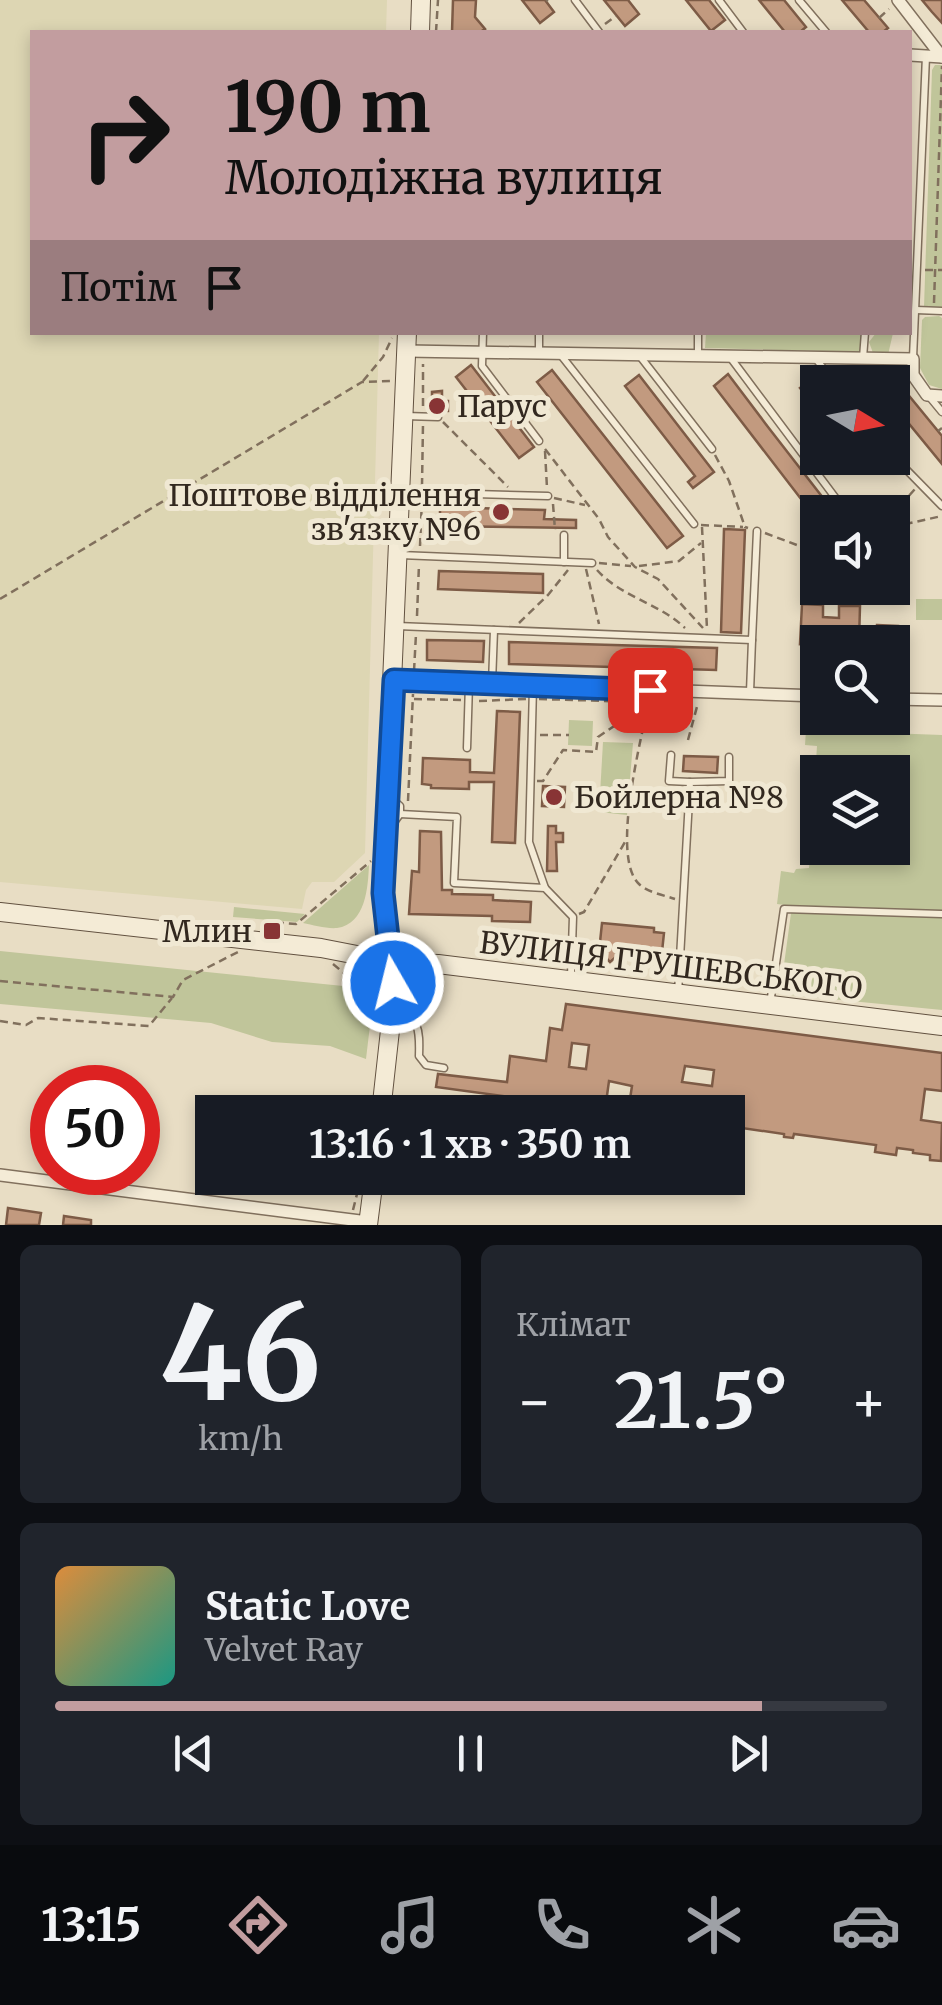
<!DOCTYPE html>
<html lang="uk">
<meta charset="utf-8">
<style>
body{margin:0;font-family:Merriweather,serif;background:#20242c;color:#f1f3f6;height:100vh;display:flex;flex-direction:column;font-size:38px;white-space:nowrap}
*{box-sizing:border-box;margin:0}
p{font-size:32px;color:#9ea1a6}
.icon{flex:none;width:55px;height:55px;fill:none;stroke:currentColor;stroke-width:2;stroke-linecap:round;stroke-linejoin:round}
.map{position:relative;height:1225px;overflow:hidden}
.drawer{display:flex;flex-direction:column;gap:20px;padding:20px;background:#0d0f14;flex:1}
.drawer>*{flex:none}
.guide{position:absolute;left:30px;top:30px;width:882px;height:305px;border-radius:0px;box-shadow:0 5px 15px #0003;background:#c29d9f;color:#111;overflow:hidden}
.needle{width:65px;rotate:100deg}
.buttons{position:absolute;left:800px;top:365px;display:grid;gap:20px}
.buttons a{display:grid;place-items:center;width:110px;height:110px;border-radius:0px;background:#171b24;box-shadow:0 5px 15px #0003;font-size:50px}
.speed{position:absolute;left:30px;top:1065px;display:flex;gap:20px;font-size:50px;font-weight:700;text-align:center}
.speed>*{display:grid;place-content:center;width:130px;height:130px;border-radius:50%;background:#171b24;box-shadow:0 5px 15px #0003;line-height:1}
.speed .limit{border:15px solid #d22;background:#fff;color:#111}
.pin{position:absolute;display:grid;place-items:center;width:85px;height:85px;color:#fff;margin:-42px;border-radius:20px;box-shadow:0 5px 15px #0006}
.me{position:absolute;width:110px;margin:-55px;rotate:352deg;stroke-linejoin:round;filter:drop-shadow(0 0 8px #0008)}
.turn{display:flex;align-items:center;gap:35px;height:210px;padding:0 30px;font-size:45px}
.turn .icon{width:130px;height:130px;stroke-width:2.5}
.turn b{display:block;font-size:70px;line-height:85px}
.then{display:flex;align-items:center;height:95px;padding:0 30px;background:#0003;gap:20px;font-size:38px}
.big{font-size:75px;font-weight:700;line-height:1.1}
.drawer .card{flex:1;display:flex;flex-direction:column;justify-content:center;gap:15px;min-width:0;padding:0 35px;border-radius:15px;background:#20242c}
.drawer .dial{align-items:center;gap:0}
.dial b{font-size:130px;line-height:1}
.song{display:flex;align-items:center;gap:30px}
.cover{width:120px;height:120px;border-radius:15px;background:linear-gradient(135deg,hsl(30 70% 55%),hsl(170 70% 35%))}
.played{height:10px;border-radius:5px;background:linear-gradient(90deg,#c29d9f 85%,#363941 85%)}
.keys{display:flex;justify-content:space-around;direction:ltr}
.heat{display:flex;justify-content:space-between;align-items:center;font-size:55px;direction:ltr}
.drawer .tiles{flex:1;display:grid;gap:20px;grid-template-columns:1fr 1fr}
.card:last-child{grid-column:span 2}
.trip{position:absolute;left:195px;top:1095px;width:550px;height:100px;border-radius:0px;background:#171b24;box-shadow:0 5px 15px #0003;font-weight:700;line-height:100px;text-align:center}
.dock{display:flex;height:160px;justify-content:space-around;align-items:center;background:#090b0e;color:#9ea1a6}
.dock .icon{width:70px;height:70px}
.dock .selected{color:#c29d9f}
.dock b{font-size:45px;color:#f1f3f6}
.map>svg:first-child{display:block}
.farmland{fill:#ddd6b3}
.green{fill:#c0c59a;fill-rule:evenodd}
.building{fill:#c29a7f;stroke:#7d5b46;stroke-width:2.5;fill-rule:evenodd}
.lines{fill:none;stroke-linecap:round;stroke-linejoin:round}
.service-casing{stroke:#81705d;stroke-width:9}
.minor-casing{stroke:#81705d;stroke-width:14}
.secondary-casing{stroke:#625140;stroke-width:20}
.path{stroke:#81705d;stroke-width:2.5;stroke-dasharray:8 5;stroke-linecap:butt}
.service{stroke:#f4ebd6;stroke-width:6}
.minor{stroke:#f4ebd6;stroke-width:11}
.secondary{stroke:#f4ebd6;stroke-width:18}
.route-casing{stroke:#114b97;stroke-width:25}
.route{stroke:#1a73e8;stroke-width:18}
.poi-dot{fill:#883435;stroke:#f0e8d3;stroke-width:4}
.labels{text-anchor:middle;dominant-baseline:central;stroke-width:10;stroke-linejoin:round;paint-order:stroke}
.poi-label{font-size:30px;fill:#32281f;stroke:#f0e8d3;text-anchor:start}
.street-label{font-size:30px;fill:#32281f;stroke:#f0e8d3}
</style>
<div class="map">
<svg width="942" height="1225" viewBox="0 0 942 1225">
<rect width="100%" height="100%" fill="#e8ddc4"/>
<!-- farmland -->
<path class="farmland" d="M0,0H387L386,32H32V332L379,333L365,853L334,882H312L306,890L302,909L0,882Z"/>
<!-- green -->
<g class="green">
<path d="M935,65H942V308L924,307L932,70Z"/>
<path d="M939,316L942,318V389L929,385L920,368L922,320L925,317Z"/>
<path d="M706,333H861L860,352L705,348Z"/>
<path d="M876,333H893L888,355L873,353L869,342Z"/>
<rect x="916" y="599" width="26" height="21"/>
<path d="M569,720L593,721L592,746L568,745Z"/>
<path d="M806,730L942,735V1010L780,994L792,906L777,904L781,871L794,873L796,869L809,868L817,746L805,745ZM818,772H892V848H818Z"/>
<path d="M603,742L633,743L627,815L599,812Z"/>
<path d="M369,865C368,887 366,924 337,928C327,929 313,925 303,923Z"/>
<path d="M234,907L305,914L297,922L233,917Z"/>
<path d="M0,951L363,988L373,1000L366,1059L330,1046L272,1042L211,1023L0,1004Z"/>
</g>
<!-- building -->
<g class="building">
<path d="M453,0H476L475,17L485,29L480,32H452Z"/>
<path d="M522,0H545L554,12L540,23Z"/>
<path d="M604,0H628L639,14L625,26Z"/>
<path d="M686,0H709L725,20L711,31Z"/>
<path d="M759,0H784L806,27L800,32H785Z"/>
<path d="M842,0H864L888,28L883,32H869Z"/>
<path d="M922,0H942V23L932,12Z"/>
<path d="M471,365L534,447L519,458L456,377Z"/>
<path d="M552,370L683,536L667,548L537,382Z"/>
<path d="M728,374L768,427L834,512H818V521L714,386Z"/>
<path d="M639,375L714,472L693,488L688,482L695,476L625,386Z"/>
<path d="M892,375L942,436V464L892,403Z"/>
<path d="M814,377L818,381V411L800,388Z"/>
<path d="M442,391V401H448V411L432,410V392Z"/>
<path d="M440,507L545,510L544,519L576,520V528L440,526Z"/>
<path d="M724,529L745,530L741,633L721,632Z"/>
<path d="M439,571L543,574V593L438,589Z"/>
<path d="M802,604L823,605V617L839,618V606H860L859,642H838L839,627H822V642L800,644Z"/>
<path d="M877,625L898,626L897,642H876Z"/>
<path d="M427,640L484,641L483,662L427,660Z"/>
<path d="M509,642L717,648L716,670L509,664Z"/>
<path d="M497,711L520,712L515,843L492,842L494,782H469V789L431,788V785L422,784L423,758L470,760V772L494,773Z"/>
<path d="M684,756L718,757L717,773L683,771Z"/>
<path d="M543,786L565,787L564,807L542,806Z"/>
<path d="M548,826H556V833H563V842H556L557,871H547Z"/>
<path d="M420,831L441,832L442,890H452V894L493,895V900L531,902L530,922L492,921V916L409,914L412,871L419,872Z"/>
<path d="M602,923L654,928V932L664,933L662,952L616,948V957L610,962L604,956L605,942H600Z"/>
<path d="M566,1004L942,1053V1091L925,1089L921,1120L942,1123L941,1161L930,1160V1155L913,1153V1150L897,1148L896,1155L875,1152L876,1145L794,1134L793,1138L784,1137V1134L728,1126V1112H628L632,1086L609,1081L605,1110L436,1087L438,1074L507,1082L510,1056L546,1061L550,1028L562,1030ZM572,1043L589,1045L586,1069L569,1067ZM685,1066L714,1070L712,1086L682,1082Z"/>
<path d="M8,1208L41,1213L39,1225H6Z"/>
<path d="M64,1216L91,1220V1225H63Z"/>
</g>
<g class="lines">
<!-- service casing -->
<g class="service-casing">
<g id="service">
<path d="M575,0L599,32"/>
<path d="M719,0L743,32"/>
<path d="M799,0L826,32"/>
<path d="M916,310L942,311"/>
<path d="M483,332L482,366L539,441"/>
<path d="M539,351V332"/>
<path d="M560,354L694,524"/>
<path d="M639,355L712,449"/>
<path d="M698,355V332"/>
<path d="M730,357L846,512"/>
<path d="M863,358L865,332"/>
<path d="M913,358L926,56"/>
<path d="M816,359L834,382"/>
<path d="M928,395L942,412"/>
<path d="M405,416L438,417"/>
<path d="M892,455L942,506"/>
<path d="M403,492L548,496"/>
<path d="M400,555L592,563"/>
<path d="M564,562V535"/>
<path d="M397,626L752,640L757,531"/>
<path d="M492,683L494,630"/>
<path d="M533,687L529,842L545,888"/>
<path d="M750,692L752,640"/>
<path d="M467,748L469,684"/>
<path d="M671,755L669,781L690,782"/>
<path d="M391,798L400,806V814L392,825"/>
<path d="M400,814L457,817L454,883L545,888L573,917L571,976"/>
<path d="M678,993L690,782L729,781V757"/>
<path d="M394,1004C419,1019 420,1028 419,1056L426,1065L444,1068"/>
<path d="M770,1004L784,909L942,914"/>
</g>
</g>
<!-- minor casing -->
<g class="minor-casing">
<g id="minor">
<path d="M898,0L942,57"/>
<path d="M910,55L942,57"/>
<path d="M407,351L913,359V375L927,395L942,396"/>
<path d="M394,680L818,696"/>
<path d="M892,699L942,700"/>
<path d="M0,1175L368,1222"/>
</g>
</g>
<!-- secondary casing -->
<g class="secondary-casing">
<g id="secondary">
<path d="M420,32L421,0"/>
<path d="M0,912L321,948L393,962L438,964L942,1026"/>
<path d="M381,1112L393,1003V962L385,931L383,893L407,332"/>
<path d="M368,1225L374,1178"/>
</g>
</g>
<!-- path -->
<g class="path">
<path d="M546,1L548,0"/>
<path d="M879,18L889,9"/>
<path d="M605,24L616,16"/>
<path d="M436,32L438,0"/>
<path d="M925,270H942"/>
<path d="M934,303L942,66"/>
<path d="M363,381L383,357L392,338"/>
<path d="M890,381L891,370"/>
<path d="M423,406V364"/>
<path d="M443,422L508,487"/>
<path d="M938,431L942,428"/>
<path d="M545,449L599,519L608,537L635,567L658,579L703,628"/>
<path d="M545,451L547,488"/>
<path d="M715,455L729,481L745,527L748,528"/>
<path d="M422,486L423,424"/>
<path d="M554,498L585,505"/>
<path d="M553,504L555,530"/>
<path d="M892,515L915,489"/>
<path d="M701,525L743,527"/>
<path d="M702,527L707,629"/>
<path d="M892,527L942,516"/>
<path d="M765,533L818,553"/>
<path d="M420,546L422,499"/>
<path d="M599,563L631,566"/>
<path d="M639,566L679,561L701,543"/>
<path d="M586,569L599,624"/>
<path d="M597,570C621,597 659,603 685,628"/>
<path d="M0,599L362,382L391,381"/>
<path d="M417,616L419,564"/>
<path d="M519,623L548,595L568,570"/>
<path d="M414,671L416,634"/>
<path d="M414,699L461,700"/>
<path d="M539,699L676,703"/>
<path d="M479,701L526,699"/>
<path d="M649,701C642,736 610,857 639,884C647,892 663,895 675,899"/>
<path d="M540,735H569"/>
<path d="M688,740L698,703"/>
<path d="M537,781H543L563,750L596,752L598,737L648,703"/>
<path d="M408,801L413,694"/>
<path d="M579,914L584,912L625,842"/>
<path d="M268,928L269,922L296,924L371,861"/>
<path d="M333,964L368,993L378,1011"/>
<path d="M0,981L173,997L183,980L238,952"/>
<path d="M0,1021L26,1025L38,1018L149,1026L172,998"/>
<path d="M353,1210L357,1194"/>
</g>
<!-- service -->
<use href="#service" class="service"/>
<!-- minor -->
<use href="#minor" class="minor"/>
<!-- secondary -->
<use href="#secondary" class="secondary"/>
</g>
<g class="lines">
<!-- route casing -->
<g class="route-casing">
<path id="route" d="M393,983L383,893L394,680L650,690"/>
</g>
<!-- route -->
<use href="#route" class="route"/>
</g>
<!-- markers -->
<g class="poi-dot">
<circle cx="437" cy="406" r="10"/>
<circle cx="501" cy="512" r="10"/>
<circle cx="554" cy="797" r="10"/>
<rect x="262" y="921" width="20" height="20" rx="5"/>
</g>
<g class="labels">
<!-- poi labels -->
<g class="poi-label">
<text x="457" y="406">Парус</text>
<text x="481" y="495" text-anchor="end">Поштове відділення<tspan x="481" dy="34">зв'язку №6</tspan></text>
<text x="574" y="797">Бойлерна №8</text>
<text x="252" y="931" text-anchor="end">Млин</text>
</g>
<!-- street labels -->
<g class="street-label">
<text transform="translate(671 965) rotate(7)">ВУЛИЦЯ ГРУШЕВСЬКОГО</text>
</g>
</g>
</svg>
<div class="buttons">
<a><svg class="needle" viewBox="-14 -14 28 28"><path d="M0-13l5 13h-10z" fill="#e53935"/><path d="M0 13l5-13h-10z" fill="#9ea1a6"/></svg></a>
<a><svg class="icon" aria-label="sound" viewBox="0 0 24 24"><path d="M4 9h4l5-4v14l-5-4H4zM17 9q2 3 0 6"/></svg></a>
<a><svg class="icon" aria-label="search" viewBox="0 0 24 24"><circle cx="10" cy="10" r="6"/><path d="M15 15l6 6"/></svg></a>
<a><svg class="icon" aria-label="layers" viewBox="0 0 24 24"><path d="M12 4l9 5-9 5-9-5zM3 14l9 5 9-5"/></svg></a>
</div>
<div class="speed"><div class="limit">50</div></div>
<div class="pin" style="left:650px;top:690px;background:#d93025"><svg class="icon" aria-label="arrive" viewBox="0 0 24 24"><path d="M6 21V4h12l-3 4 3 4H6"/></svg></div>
<svg class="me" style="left:393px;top:983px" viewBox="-20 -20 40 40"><circle r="17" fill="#1a73e8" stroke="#fff" stroke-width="3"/><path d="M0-11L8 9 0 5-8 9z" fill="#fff"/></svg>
<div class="trip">13:16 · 1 хв · 350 m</div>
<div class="guide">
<div class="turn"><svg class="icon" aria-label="right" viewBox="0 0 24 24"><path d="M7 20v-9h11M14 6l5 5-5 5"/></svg><div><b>190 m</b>Молодіжна вулиця</div></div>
<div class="then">Потім<svg class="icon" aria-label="arrive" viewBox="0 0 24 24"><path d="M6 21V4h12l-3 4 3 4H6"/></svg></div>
</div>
</div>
<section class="drawer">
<div class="tiles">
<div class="card dial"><b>46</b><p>km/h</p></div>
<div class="card"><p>Клімат</p>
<div class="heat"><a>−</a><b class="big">21.5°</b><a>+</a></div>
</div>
<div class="card">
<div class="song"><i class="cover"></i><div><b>Static Love</b><p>Velvet Ray</p></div></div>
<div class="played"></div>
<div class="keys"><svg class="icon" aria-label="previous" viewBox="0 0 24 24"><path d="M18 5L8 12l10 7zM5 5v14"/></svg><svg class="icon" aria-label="pause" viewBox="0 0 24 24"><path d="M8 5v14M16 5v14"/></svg><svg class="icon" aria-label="next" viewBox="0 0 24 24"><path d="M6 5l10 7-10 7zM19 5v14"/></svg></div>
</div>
</div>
</section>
<nav class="dock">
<b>13:15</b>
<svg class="icon selected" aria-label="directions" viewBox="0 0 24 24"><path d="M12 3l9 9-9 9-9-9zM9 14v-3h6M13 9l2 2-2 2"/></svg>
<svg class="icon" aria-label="music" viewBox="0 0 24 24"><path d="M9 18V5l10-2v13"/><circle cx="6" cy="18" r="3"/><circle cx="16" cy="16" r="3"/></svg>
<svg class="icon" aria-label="phone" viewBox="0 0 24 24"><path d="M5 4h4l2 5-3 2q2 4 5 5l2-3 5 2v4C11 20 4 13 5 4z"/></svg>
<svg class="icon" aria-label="climate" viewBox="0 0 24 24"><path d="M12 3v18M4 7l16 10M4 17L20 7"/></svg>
<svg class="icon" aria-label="car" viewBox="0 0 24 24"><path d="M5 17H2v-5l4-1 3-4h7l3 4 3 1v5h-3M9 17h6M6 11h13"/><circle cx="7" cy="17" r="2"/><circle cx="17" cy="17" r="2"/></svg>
</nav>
